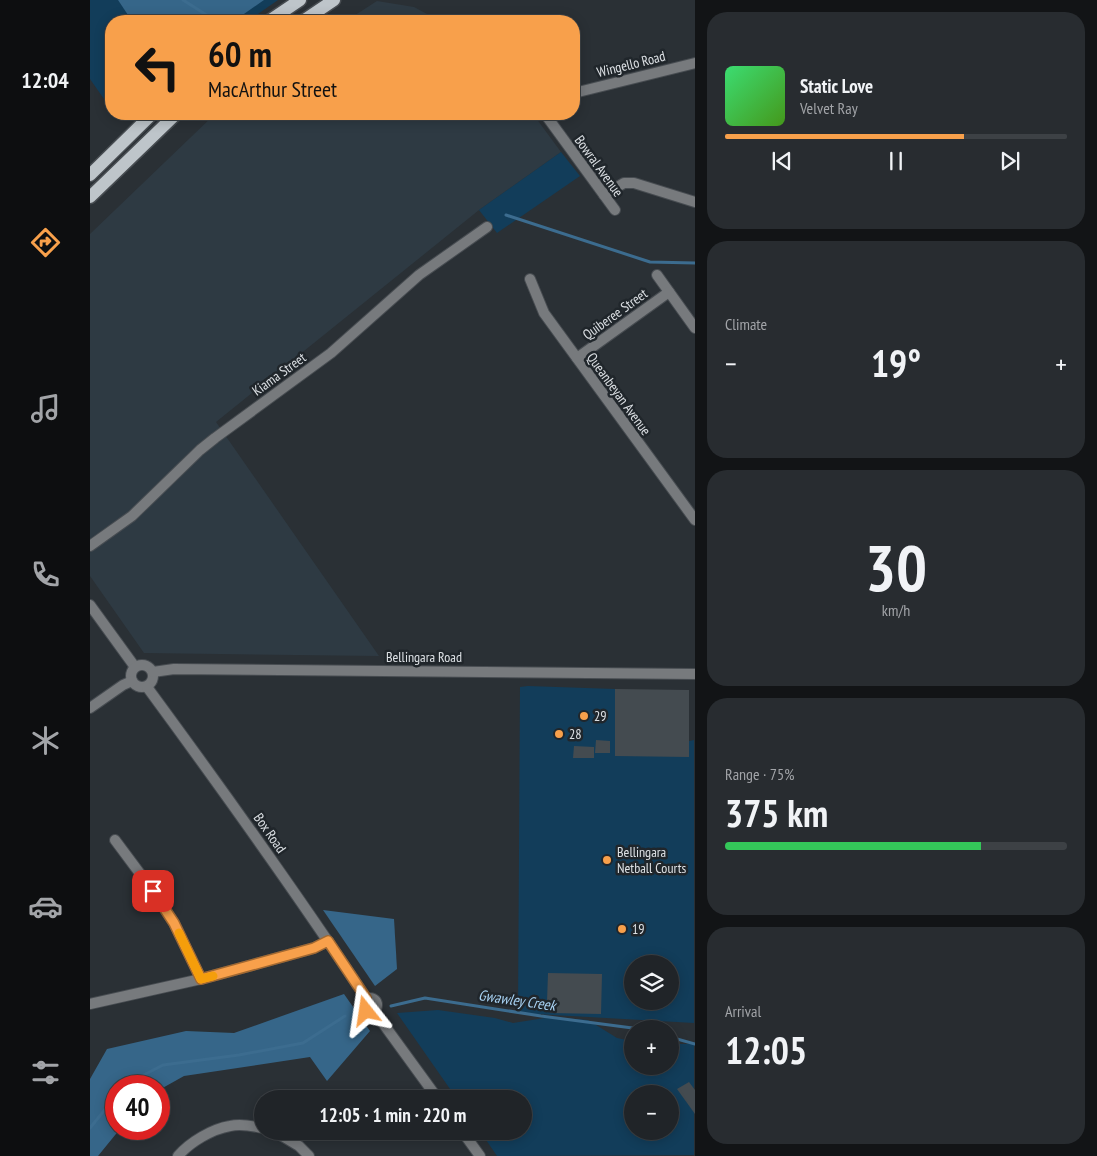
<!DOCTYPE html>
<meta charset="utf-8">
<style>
body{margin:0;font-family:"PT Sans Narrow",sans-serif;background:#282c30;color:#f1f3f6;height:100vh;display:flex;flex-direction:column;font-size:19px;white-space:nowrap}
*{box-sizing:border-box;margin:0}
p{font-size:16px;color:#a2a4a8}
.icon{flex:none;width:28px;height:28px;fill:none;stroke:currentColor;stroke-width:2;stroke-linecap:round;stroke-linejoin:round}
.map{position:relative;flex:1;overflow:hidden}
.side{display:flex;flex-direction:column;gap:12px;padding:12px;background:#121416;width:402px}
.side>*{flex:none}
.top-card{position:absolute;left:15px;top:15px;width:475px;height:105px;border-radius:20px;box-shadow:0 2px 12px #0003,0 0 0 1px #3d4145;background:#f8a04b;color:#111;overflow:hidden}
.fabs{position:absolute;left:534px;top:955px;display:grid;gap:10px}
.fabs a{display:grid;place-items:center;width:55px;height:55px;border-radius:50%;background:#202428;box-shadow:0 2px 12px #0003,0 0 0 1px #3d4145;font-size:25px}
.speed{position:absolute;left:15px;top:1075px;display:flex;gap:10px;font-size:25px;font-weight:700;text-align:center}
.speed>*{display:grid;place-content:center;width:65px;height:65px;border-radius:50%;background:#202428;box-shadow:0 2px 12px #0003,0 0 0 1px #3d4145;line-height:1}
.speed .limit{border:8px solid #d22;background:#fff;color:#111}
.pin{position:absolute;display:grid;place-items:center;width:42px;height:42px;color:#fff;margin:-21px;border-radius:10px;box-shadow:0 2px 8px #0006}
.me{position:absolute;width:55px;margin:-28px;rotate:345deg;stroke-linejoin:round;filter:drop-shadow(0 0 4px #0008)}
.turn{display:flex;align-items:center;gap:18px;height:105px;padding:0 20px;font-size:22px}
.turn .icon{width:65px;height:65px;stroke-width:2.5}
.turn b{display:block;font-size:35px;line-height:42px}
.big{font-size:38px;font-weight:700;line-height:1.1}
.side .widget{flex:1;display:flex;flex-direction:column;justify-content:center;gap:8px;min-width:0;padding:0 18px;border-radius:20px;background:#282c30}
.side .dial{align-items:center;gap:0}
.dial b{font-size:65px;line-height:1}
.song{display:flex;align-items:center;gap:15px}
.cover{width:60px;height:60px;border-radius:8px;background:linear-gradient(135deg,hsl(140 70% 55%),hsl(100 70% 35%))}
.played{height:5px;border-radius:2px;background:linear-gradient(90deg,#f8a04b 70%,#3d4145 70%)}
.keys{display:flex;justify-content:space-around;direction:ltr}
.heat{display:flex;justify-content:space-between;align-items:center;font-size:28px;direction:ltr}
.charge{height:8px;border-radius:4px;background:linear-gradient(90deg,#34c759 75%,#3d4145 0)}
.trip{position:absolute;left:164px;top:1090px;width:278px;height:50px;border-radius:25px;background:#202428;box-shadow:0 2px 12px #0003,0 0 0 1px #3d4145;font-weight:700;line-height:50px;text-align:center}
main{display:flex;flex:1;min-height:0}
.tabs{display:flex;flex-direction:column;width:90px;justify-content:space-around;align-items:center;background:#0d0e10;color:#a2a4a8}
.tabs .icon{width:35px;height:35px}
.tabs .selected{color:#f8a04b}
.tabs b{font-size:22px;color:#f1f3f6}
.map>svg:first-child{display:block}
.built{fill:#2e3a43}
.green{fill:#123d5a;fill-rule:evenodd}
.forest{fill:#366689}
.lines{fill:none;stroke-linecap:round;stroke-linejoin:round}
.stream{stroke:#3c6c8f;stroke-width:3}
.building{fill:#444b50}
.minor-casing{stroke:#474c51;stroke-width:12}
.major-casing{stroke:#474c51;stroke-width:15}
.minor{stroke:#777a7d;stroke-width:10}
.major{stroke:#bec5ca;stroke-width:12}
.route-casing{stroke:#a16831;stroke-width:12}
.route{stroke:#f8a04b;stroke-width:9}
.slow{stroke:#f59e0b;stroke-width:9}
.poi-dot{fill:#f8a04b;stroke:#20262b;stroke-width:2}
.labels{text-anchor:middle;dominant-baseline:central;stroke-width:5;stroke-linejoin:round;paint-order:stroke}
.street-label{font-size:14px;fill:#dde1e5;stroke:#20262b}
.poi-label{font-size:14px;fill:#dde1e5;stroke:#20262b;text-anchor:start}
.water-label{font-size:15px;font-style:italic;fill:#a8d2f3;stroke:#20262b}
</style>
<main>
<nav class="tabs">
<b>12:04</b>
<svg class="icon selected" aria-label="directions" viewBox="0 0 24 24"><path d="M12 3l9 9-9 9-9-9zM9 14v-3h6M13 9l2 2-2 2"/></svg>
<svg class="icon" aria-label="music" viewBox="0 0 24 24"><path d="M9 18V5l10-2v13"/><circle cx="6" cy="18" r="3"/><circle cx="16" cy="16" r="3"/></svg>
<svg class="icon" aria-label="phone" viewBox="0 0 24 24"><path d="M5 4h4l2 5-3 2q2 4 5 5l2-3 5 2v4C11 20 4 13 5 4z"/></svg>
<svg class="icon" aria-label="climate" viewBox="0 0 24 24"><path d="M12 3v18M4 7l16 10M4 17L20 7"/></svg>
<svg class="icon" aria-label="car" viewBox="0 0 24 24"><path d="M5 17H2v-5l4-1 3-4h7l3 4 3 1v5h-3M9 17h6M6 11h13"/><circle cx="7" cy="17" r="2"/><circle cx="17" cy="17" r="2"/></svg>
<svg class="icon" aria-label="filters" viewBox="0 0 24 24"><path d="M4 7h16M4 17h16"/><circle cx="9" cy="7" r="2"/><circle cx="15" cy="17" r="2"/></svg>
</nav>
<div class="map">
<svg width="605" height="1156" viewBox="0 0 605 1156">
<rect width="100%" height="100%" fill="#2a3035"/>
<!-- built -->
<g class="built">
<path d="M287,1L324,7L350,21H256Z"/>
<path d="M125,114H443L471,152L389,210L126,422L289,656L54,653L0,576V234Z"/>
</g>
<!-- green -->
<g class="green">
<path d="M0,0H188L158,21H21V109L0,79Z"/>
<path d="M471,152L490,176L407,233L389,210Z"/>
<path d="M438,686L525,689V756L604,740V1023L428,1013L430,687ZM542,964H580V1001H542Z"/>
<path d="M348,1010L405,1018L423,1023L461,1017L498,1020L527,1038L542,1041V1066H580V1044H604V1155L407,1156L390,1131H432V1099H367L307,1013ZM542,1094H580V1131H542Z"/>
</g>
<!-- forest -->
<g class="forest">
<path d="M28,0H174L144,21H42Z"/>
<path d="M233,910L304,919L307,969L285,986Z"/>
<path d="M254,994L280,1031L237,1081L220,1057L94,1076L69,1090V1086H26V1129H30L8,1156H0V1079L17,1049L96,1031L144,1033Z"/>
</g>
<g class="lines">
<!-- stream -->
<g class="stream">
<path d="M93,0L126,21"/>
<path d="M416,215L560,262L605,263"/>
<path d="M301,1006L335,998L451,1016L550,1029"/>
<path d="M580,1037L605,1044"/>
<path d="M37,1086L44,1080L73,1065L149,1055L213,1043L255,1016"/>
<path d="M0,1128L26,1096"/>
</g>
</g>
<!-- building -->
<g class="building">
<path d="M525,689L599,690V757L525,756Z"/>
<path d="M506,740L520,741V753H505Z"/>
<path d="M484,746L504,747V758H483Z"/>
<path d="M458,973L512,974L511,1014L460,1013L461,1008H454V1002H457Z"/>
<path d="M599,1082L605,1090V1114L587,1089Z"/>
</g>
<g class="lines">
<!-- minor casing -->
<g class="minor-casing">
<g id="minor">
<path d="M484,93L605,63"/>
<path d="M455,114L525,210"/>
<path d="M514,195L534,183H544L605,202"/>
<path d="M567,275L605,328"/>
<path d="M440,279L454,313L605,520"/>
<path d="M487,358L579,292"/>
<path d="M0,546L42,516L110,450L125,438L241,353L329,275L397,227"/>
<path d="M0,605L45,667"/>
<circle cx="52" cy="676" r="11"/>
<path d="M63,672L84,669L605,674"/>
<path d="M57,687C132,789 206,892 276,998"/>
<path d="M0,708L33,685L42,681"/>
<path d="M25,840L63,891L84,923L111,979"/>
<circle cx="280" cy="1005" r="7"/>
<path d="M0,1004L111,979L224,948L238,941"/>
<path d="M284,1011L348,1099"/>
<path d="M184,1131L209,1146L219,1156"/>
<path d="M372,1131L390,1156"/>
<path d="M88,1156C100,1142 122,1129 140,1126C149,1124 163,1126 172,1128"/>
</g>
</g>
<!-- major casing -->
<g class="major-casing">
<g id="major">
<path d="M179,21L210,0"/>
<path d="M213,21L244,0"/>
<path d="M0,175L62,114"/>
<path d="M0,197L86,114"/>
</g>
</g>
<!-- minor -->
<use href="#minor" class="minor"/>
<!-- major -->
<use href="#major" class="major"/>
</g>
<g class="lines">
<!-- route casing -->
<g class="route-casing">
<path id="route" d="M63,891L84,923L111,979L224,948L238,941L276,998L272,1006L276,1011"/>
</g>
<!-- route -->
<use href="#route" class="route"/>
<!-- slow -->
<path class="slow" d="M89,933L111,979L123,976"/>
</g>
<!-- markers -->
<g class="poi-dot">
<circle cx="494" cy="716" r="5"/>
<circle cx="469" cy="734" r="5"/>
<circle cx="517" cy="860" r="5"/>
<circle cx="532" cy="929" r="5"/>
</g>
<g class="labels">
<!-- street labels -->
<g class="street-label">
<text transform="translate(541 64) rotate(-14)">Wingello Road</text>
<text transform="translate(509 166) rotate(54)">Bowral Avenue</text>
<text transform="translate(525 314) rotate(-36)">Quiberee Street</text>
<text transform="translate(189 374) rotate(-36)">Kiama Street</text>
<text transform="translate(529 394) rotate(54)">Queanbeyan Avenue</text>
<text x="334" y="657">Bellingara Road</text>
<text transform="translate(180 833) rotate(55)">Box Road</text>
</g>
<!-- poi labels -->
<g class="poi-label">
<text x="504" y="716">29</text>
<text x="479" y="734">28</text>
<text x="527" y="852">Bellingara<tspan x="527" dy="16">Netball Courts</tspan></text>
<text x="542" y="929">19</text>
</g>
<!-- water labels -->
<g class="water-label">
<text transform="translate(427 1000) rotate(8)">Gwawley Creek</text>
</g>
</g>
</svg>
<div class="fabs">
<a><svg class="icon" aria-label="layers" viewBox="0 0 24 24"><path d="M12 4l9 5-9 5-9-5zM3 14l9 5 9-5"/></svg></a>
<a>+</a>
<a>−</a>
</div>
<div class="speed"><div class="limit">40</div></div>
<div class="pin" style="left:63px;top:891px;background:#d93025"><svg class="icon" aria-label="arrive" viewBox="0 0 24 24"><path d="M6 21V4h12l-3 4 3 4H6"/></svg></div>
<svg class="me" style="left:276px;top:1011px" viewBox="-20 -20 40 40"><path d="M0-17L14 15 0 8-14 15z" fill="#f8a04b" stroke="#fff" stroke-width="4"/></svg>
<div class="trip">12:05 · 1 min · 220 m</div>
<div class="top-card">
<div class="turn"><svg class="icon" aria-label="left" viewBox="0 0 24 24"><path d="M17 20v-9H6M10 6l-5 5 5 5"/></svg><div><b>60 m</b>MacArthur Street</div></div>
</div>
</div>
<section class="side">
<div class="widget">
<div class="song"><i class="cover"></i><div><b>Static Love</b><p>Velvet Ray</p></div></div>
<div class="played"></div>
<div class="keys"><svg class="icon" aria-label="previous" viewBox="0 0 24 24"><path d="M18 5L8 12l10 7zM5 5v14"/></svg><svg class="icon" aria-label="pause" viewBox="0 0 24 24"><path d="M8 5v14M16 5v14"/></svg><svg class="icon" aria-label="next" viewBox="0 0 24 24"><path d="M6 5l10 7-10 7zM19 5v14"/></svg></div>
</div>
<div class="widget"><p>Climate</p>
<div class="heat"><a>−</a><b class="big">19°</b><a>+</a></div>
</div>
<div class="widget dial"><b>30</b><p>km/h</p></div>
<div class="widget"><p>Range · 75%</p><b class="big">375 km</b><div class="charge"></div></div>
<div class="widget"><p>Arrival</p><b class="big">12:05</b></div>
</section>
</main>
